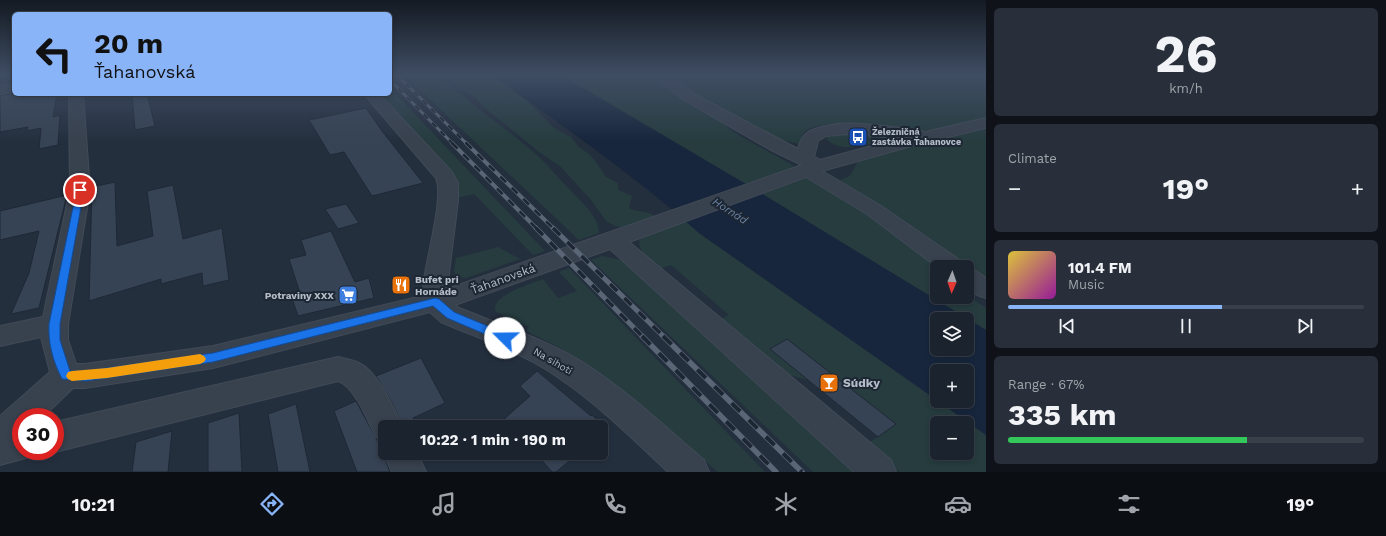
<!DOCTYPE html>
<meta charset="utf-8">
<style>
body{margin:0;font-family:"Work Sans",sans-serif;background:#282f3a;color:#f1f3f6;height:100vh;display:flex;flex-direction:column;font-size:15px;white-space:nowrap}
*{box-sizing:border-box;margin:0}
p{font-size:13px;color:#a0a4aa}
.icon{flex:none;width:22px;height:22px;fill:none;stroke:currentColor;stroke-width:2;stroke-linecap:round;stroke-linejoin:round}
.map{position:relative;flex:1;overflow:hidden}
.details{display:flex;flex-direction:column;gap:8px;padding:8px;background:#0f1319;width:400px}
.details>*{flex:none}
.top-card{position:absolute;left:12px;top:12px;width:380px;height:84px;border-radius:6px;box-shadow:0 2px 6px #0003,0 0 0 1px #39404a;background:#8ab4f8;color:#111;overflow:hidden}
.needle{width:26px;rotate:182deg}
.controls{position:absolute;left:930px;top:260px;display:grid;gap:8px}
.controls a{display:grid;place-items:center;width:44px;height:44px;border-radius:6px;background:#1b232e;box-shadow:0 2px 6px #0003,0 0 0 1px #39404a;font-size:20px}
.speed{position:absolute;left:12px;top:408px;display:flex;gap:8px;font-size:20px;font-weight:700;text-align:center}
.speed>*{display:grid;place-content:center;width:52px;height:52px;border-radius:50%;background:#1b232e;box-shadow:0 2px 6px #0003,0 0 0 1px #39404a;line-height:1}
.speed .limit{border:6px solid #d22;background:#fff;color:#111}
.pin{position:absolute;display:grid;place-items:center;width:34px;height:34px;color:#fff;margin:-17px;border:2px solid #fff;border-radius:50%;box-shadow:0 1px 4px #0007}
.me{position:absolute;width:44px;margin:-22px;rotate:292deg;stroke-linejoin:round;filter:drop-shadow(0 0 3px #0008)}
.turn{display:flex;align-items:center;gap:14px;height:84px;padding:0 16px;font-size:18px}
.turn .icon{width:52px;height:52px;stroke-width:2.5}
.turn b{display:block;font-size:28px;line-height:34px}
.big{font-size:30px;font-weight:700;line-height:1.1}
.details .tile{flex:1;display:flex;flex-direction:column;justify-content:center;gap:6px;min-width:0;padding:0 14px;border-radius:6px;background:#282f3a}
.details .dial{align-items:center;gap:0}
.dial b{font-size:52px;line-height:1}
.song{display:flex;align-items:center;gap:12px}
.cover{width:48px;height:48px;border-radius:6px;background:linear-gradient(135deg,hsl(50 70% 55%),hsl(300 70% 35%))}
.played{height:4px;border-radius:2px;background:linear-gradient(90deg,#8ab4f8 60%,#39404a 60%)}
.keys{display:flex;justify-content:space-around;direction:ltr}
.heat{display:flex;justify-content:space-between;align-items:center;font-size:22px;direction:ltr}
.charge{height:6px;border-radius:3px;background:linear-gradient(90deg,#34c759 67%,#39404a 0)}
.trip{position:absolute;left:378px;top:420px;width:230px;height:40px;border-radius:6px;background:#1b232e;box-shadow:0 2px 6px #0003,0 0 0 1px #39404a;font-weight:700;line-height:40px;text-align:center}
.menu{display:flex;height:64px;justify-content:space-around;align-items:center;background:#0b0e12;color:#a0a4aa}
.menu .icon{width:28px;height:28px}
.menu .current{color:#8ab4f8}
.menu b{font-size:18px;color:#f1f3f6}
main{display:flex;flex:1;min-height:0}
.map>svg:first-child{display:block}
.green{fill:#263c3f;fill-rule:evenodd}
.water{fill:#17263c;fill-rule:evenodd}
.building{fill:#364354;stroke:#1f2835}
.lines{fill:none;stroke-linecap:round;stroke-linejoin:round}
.minor-casing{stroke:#414a57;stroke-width:2}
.minor{fill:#38414e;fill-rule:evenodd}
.rail-far3-casing{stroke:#5a6575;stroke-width:3}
.rail-far2-casing{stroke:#5a6575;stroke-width:4}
.rail-far1-casing{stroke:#5a6575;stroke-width:5}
.rail-casing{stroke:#5a6575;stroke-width:5.5}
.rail-far3{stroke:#1d2633;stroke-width:2;stroke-dasharray:6;stroke-linecap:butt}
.rail-far2{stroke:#1d2633;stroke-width:2.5;stroke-dasharray:8;stroke-linecap:butt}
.rail-far1{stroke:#1d2633;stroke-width:3.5;stroke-dasharray:10;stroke-linecap:butt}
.rail{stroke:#1d2633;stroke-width:4;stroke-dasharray:12;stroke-linecap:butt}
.route{fill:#1a73e8;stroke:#114b97}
.slow{fill:#f59e0b}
.labels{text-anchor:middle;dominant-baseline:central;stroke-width:4;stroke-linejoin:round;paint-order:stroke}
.far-poi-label{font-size:9px;font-weight:bold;fill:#b4bcc9;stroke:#1d2633;text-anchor:start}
.poi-label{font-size:10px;font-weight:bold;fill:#b4bcc9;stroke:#1d2633;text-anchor:start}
.street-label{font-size:10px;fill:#b4bcc9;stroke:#1d2633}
.water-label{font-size:11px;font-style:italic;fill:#6d86a8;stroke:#1d2633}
.near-street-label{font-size:12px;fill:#b4bcc9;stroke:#1d2633}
.near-poi-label{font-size:12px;font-weight:bold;fill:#b4bcc9;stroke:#1d2633;text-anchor:start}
</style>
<main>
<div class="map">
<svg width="986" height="472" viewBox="0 0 986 472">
<rect width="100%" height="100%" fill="#242f3e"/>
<!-- green -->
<g class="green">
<path d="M404,75H440C469,105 506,127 537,155C549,166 559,179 571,191C581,202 599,216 599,233L579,240Z"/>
<path d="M449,75H492L526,100L554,128L571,137L579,147L589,154L596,162L606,177L618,183V190L632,196L629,208C639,213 646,210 655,216L621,227L615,226L606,221L591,200L560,166L539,152L485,108L476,98L458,87L453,83Z"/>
<path d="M561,75H653L678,95L714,116L735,133L794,166L788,170L746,184Z"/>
<path d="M666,75H986V117C970,122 953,128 936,130C907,133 826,115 806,131C802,134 801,140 799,144L766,136L693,95Z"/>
<path d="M390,88L545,251L533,255L474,194L457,198V184L377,94H390Z"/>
<path d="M986,129V284L967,272V267H960L828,178L824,171L840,180L850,176L858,161L869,157Z"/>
<path d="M848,134L852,138H865L861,134L885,137L886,139C870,145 837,154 826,138L831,135Z"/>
<path d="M809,177L860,204L937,267V297H967V295L986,308V330L762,194Z"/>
<path d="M686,221L699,233L986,435V472H899L884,461L866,444L878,437L787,339L770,349L808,380L786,374L715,322L729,315L671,265L657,270C650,262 639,252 639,240L646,236ZM937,423H967V453H937Z"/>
<path d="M498,247L520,259L466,278L457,277L454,272L456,258Z"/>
<path d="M602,256L622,260L864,472H813L591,260Z"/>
<path d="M569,268L765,472H718L603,375L558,347L526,331L529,327L496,312C488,296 531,284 543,279L558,298L577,291L559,272Z"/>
</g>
<!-- water -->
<path class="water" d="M492,75H561L754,189L986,330V435L938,401H967V371H937V400L699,233C634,175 562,126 492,75ZM937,319H967V349H937Z"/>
<!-- building -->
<g class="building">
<path d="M11,94H57L53,117L60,115L58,145L39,149L41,128L27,131L28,127L0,132V95Z"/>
<path d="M132,94H147L155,126L135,130Z"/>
<path d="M366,108L382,131L423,183L372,196L344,152L330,155L309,120Z"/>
<path d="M115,182L117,246L153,236L147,191L173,185L183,239L222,228L229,280L203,286L202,273L161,284V279L89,301L92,187Z"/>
<path d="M67,195L39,308L11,314L29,273L39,231L0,240V211Z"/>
<path d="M346,204L359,223L338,229L325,209Z"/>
<path d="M331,231L355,282L369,278L374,298L298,316L290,293L299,290L289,259L306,255L301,240Z"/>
<path d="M787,339L896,424L878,437L770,349Z"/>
<path d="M421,358L445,403L413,418L420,427H404L391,401L376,376Z"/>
<path d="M537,371L591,416L592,415L608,430L601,436V427H495L530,396L520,386Z"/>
<path d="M356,401L376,438L390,472H357L334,411Z"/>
<path d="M296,404L310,472H278L268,414Z"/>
<path d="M239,413L242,472H208V423Z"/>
<path d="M172,431L168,472H132L136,442Z"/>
<path d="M542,453H579L556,472H552L538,456Z"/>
</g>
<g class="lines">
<!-- minor casing -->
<g class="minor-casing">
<g id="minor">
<path d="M653,75H669L694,94L798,149C800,140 805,132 815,129C841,119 874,125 901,128C908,129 918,129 925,132L986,118V128L915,145L822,171L881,206L961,261L965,267H937L867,214L806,177L629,242L891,460L896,472H854L610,249L455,305L459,308C499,324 541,338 579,360C623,387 665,427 704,460L709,472H668C633,439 599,405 559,378C524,353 480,339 441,322L430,312L213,368L85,388H73L43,417H21V451H35L33,456L0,465V416L50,372L41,337L0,346V326L43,317L70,190L69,94H83L90,190L68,324V340L76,364H85L213,346L422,296C423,267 445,200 436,178L364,94H379L452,172L458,183V201L447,289L802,165L771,150L684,100ZM847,134L901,138L820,160L814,157L818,141L826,136Z"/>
<path d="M14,84V92L0,94V86Z"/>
<path d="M967,269L976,271L986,278V298L977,295L967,288Z"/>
<path d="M338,357C345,359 353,360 359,363C378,372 394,409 403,427H385V440L376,437C369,423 354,385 338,381L55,452L53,451H55V422Z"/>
<path d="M385,449V453H417L426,472H392L383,453Z"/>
</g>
</g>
<!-- minor -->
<use href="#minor" class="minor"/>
<!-- rail-far3 casing -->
<g class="rail-far3-casing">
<g id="rail-far3">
<path d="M397,75L467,144"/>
<path d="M390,80L453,144"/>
</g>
</g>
<!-- rail-far2 casing -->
<g class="rail-far2-casing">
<g id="rail-far2">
<path d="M452,143L537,229"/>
<path d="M466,143L554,229"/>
</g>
</g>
<!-- rail-far1 casing -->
<g class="rail-far1-casing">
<g id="rail-far1">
<path d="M536,228L643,337"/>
<path d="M553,228L664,337"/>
</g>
</g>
<!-- rail casing -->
<g class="rail-casing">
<g id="rail">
<path d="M642,336L776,472"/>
<path d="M663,336L802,472"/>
</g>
</g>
<!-- rail-far3 -->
<use href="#rail-far3" class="rail-far3"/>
<!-- rail-far2 -->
<use href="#rail-far2" class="rail-far2"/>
<!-- rail-far1 -->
<use href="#rail-far1" class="rail-far1"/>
<!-- rail -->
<use href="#rail" class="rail"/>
</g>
<!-- sky -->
<linearGradient id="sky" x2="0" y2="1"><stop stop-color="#141a22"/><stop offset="0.53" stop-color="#3f4d63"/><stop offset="1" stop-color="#3f4d63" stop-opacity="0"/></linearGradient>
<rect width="986" height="141" fill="url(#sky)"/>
<!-- route -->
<path class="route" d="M77,188H80L84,190L60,324V340L70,371H86L213,353L435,298L439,299L454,312L509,335L511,338L509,341L505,342L501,341L447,318L433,306L213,362L86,381L62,379C53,361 48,344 49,324Z"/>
<!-- slow -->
<path class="slow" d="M200,354L204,356L206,359L204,362L200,364L107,378L72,381L68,379L66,376L68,372L72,371L107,368Z"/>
<!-- icons -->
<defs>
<g id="bus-square" transform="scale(1)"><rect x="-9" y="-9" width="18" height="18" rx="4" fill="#1a4fb4" stroke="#1d2633"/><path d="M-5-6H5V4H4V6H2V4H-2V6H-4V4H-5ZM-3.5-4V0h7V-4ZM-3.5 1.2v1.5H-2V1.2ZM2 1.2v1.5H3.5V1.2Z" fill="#fff"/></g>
<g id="restaurant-square" transform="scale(1)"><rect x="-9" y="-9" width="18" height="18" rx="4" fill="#e8710a" stroke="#1d2633"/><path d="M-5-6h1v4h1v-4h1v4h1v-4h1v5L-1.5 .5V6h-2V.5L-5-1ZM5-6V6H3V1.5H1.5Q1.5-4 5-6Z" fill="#fff"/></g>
<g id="supermarket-square" transform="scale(1)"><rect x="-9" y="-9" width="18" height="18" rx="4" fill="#3f7fe0" stroke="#1d2633"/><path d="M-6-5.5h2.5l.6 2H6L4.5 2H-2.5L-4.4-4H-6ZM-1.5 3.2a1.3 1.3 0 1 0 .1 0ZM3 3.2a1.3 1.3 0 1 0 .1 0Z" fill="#fff"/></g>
<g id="bar-square" transform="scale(1)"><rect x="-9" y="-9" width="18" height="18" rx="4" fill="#e8710a" stroke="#1d2633"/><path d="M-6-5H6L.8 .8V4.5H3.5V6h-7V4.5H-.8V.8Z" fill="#fff"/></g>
</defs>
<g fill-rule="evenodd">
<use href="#bus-square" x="858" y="137"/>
<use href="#restaurant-square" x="401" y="285"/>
<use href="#supermarket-square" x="348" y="295"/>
<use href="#bar-square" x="829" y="383"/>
</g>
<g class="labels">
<!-- far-poi labels -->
<g class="far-poi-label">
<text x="872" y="132">Železničná<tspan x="872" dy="10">zastávka Ťahanovce</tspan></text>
</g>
<!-- poi labels -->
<g class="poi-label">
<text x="415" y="279">Bufet pri<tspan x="415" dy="12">Hornáde</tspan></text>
<text x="334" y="295" text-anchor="end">Potraviny XXX</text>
</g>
<!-- street labels -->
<g class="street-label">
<text transform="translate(553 361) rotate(30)">Na sihoti</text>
</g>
<!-- water labels -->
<g class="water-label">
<text transform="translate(730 211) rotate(33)">Hornád</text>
</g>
<!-- near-street labels -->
<g class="near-street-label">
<text transform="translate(503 279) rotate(-20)">Ťahanovská</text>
</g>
<!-- near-poi labels -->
<g class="near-poi-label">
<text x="843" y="383">Súdky</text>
</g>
</g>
</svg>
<div class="controls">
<a><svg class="needle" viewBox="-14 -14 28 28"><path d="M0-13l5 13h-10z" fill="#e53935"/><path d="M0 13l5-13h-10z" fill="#a0a4aa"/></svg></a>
<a><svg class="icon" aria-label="layers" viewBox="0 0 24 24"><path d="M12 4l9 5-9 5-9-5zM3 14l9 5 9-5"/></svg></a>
<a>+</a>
<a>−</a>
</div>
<div class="speed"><div class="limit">30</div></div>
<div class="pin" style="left:80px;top:190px;background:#d93025"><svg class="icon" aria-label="arrive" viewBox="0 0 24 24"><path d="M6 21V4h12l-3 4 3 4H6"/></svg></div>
<svg class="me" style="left:505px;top:338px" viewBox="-20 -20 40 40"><circle r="19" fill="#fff"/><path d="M0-13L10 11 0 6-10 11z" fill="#1a73e8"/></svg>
<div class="trip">10:22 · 1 min · 190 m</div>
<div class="top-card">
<div class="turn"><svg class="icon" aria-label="left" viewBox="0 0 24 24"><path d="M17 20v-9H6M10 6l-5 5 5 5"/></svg><div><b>20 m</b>Ťahanovská</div></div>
</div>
</div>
<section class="details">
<div class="tile dial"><b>26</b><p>km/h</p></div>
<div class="tile"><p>Climate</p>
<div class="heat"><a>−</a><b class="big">19°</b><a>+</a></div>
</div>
<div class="tile">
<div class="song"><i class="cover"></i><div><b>101.4 FM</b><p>Music</p></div></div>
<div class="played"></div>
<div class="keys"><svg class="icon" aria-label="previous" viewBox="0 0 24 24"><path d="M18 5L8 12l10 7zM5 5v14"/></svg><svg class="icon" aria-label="pause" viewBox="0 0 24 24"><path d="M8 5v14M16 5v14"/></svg><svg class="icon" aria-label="next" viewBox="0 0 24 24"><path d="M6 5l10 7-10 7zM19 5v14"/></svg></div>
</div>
<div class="tile"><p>Range · 67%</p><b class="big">335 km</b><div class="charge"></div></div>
</section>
</main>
<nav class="menu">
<b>10:21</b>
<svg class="icon current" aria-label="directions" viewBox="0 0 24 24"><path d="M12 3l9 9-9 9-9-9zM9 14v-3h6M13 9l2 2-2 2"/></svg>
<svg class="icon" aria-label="music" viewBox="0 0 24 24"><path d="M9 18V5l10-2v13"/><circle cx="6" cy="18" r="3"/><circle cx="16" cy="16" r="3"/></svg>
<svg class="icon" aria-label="phone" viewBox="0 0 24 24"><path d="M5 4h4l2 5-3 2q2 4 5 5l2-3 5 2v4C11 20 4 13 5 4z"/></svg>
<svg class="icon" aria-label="climate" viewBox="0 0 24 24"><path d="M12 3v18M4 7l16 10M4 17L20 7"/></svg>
<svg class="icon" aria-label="car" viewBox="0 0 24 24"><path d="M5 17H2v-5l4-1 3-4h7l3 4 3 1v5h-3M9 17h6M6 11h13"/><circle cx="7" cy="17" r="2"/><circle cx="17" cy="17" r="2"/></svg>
<svg class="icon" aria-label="filters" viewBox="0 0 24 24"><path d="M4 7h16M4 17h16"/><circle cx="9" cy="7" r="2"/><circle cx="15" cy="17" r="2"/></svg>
<b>19°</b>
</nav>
